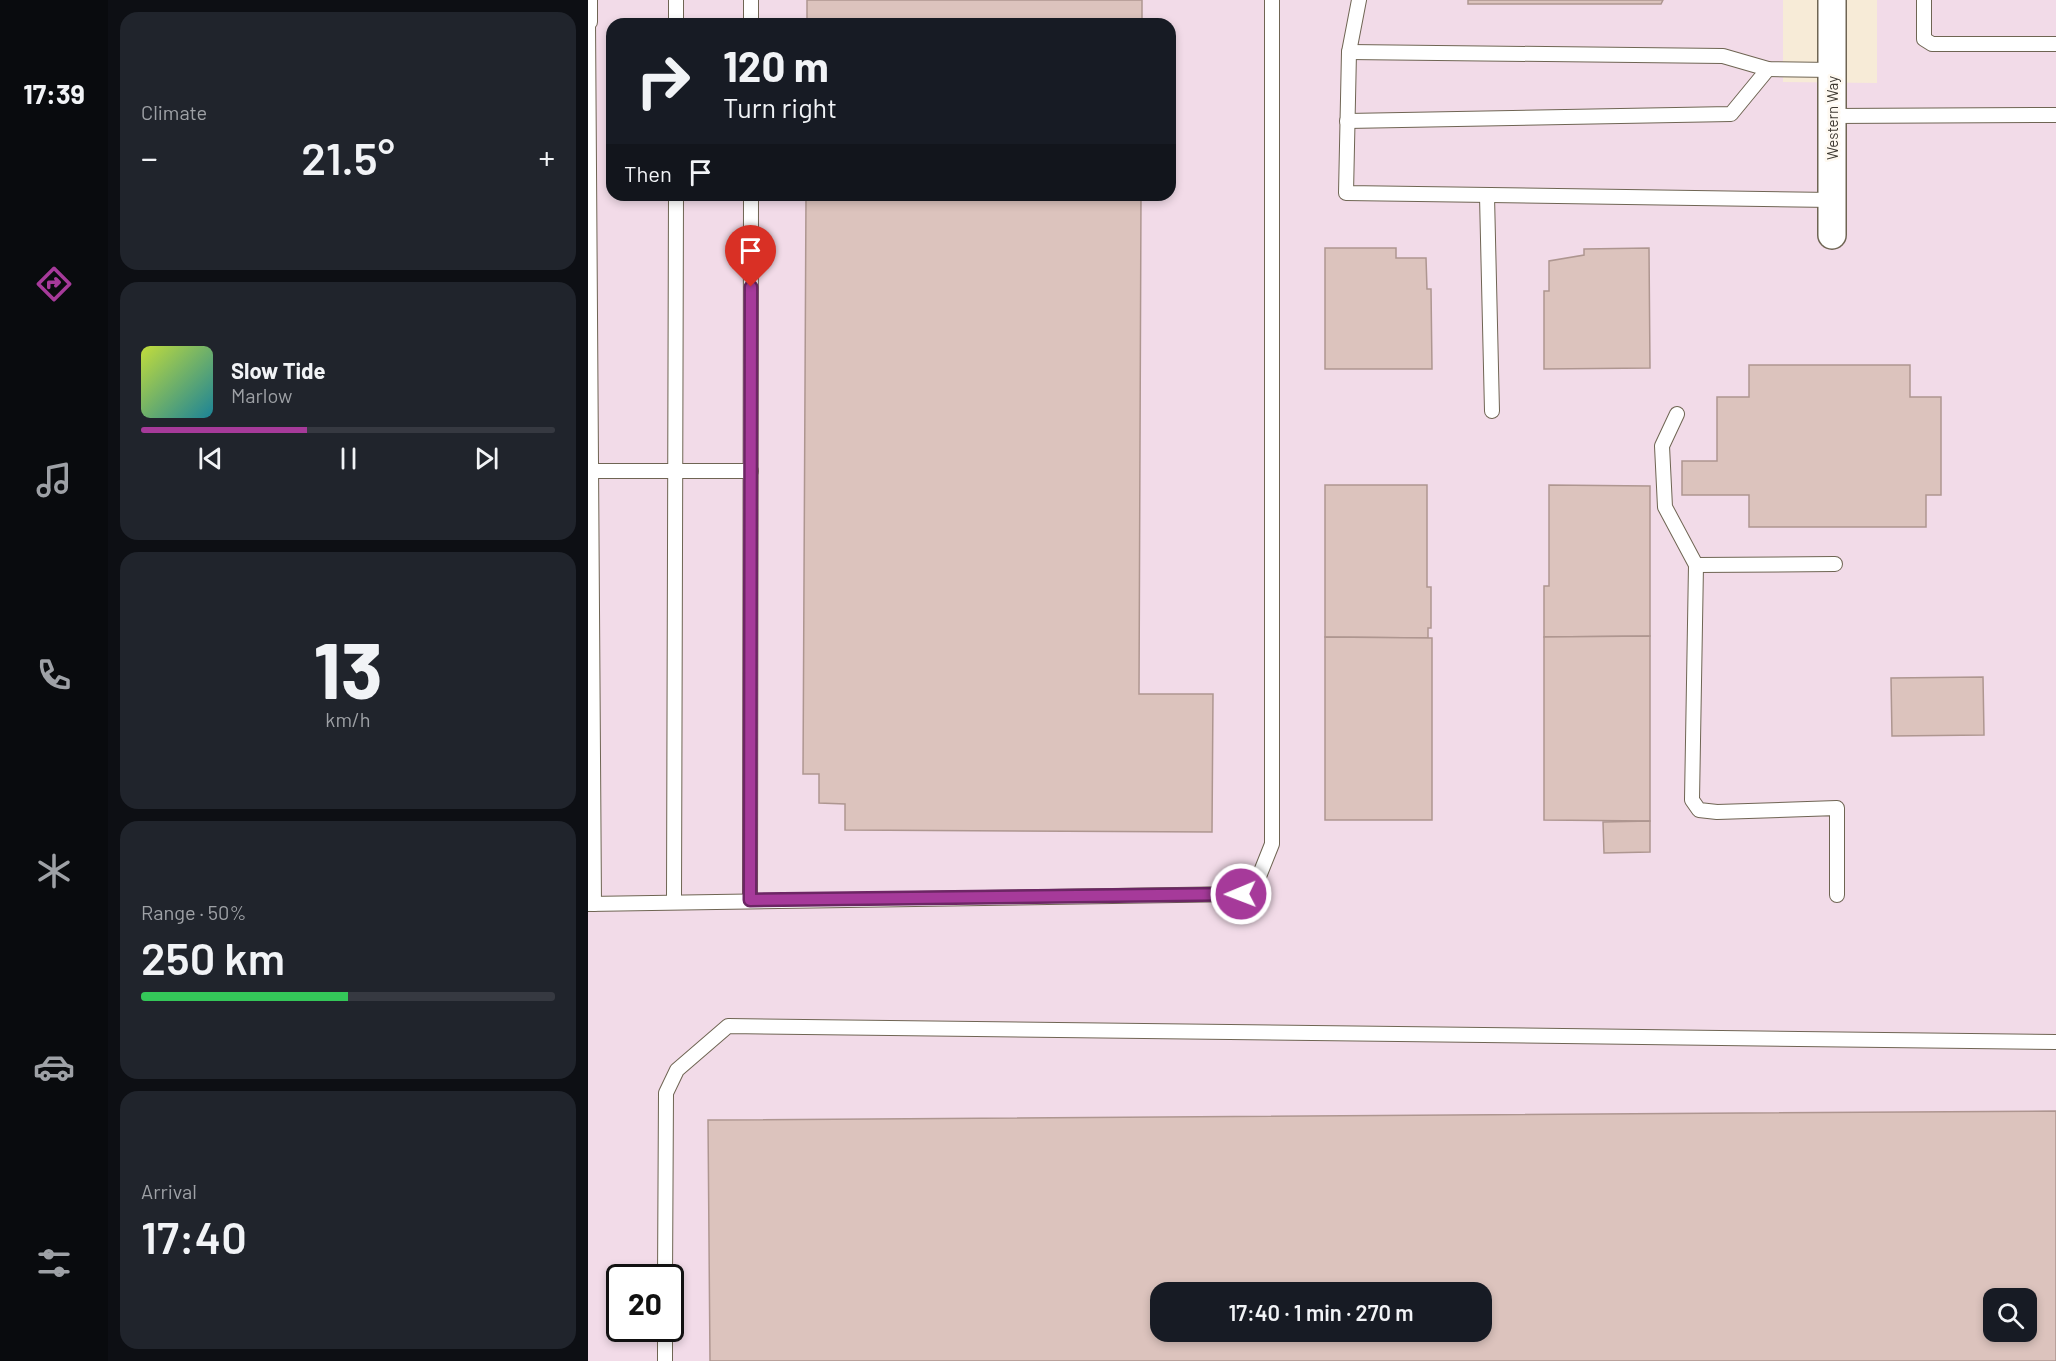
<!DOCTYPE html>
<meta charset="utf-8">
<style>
body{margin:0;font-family:Barlow,sans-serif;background:#20242c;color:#f1f3f6;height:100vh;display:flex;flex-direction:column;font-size:22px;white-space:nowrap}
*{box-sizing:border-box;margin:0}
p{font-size:20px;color:#9ea1a6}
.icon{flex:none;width:33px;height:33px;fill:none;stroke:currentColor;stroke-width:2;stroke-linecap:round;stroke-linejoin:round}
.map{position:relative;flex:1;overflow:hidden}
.side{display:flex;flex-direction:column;gap:12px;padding:12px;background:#0d0f14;width:480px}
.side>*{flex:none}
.banner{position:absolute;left:18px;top:18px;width:570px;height:183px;border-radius:18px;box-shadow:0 3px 9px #0003;background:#171b24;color:#f1f3f6;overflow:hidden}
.tools{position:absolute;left:1395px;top:1288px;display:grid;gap:12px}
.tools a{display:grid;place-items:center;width:54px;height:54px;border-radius:12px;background:#171b24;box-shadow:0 3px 9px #0003;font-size:30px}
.speed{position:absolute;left:18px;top:1264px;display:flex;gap:12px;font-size:30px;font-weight:700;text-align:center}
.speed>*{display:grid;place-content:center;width:78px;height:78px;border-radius:50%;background:#171b24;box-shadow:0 3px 9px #0003;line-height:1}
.speed .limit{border:3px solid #111;border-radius:9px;background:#fff;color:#111}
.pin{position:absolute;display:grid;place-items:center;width:51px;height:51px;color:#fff;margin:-62px -26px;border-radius:50% 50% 50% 0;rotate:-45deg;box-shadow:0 0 6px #0007}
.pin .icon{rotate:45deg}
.me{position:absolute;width:66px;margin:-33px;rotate:269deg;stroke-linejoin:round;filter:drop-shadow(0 0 4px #0008)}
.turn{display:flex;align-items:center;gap:21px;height:126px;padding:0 18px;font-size:27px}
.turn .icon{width:78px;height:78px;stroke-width:2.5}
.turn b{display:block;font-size:42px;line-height:51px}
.then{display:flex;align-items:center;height:57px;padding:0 18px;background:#0003;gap:12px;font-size:22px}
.big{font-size:45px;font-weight:600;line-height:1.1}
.side .widget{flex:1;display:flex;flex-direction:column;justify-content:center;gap:9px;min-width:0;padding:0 21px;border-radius:18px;background:#20242c}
.side .dial{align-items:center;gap:0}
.dial b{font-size:78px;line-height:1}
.song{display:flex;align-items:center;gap:18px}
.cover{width:72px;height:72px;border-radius:9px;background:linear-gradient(135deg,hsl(70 70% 55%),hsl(190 70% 35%))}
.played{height:6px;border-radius:3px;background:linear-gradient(90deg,#a63a9a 40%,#363941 40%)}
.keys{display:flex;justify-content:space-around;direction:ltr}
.heat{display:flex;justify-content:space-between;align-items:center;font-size:33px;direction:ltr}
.charge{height:9px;border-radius:4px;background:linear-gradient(90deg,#34c759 50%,#363941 0)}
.trip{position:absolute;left:562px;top:1282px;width:342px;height:60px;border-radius:18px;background:#171b24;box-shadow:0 3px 9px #0003;font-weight:600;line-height:60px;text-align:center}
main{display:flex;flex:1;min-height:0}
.tabs{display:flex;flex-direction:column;width:108px;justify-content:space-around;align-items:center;background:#090b0e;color:#9ea1a6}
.tabs .icon{width:42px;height:42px}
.tabs .selected{color:#a63a9a}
.tabs b{font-size:27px;color:#f1f3f6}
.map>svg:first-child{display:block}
.commercial{fill:#f2dbe8;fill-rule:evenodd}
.building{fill:#dcc3bd;stroke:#ae9690;stroke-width:1.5;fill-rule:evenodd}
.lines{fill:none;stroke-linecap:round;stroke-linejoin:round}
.lane-casing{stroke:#6f6553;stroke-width:16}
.street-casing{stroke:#6f6553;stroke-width:30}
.lane{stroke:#fff;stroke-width:14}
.street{stroke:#fff;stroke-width:27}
.route-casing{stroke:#6c2664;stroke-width:15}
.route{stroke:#a63a9a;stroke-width:10}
.labels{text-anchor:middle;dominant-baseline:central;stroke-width:5;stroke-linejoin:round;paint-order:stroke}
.street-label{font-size:15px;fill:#3e3931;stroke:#fef9f1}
</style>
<main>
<nav class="tabs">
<b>17:39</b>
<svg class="icon selected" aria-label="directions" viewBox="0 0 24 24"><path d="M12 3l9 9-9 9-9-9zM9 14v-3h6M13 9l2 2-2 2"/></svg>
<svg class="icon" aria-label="music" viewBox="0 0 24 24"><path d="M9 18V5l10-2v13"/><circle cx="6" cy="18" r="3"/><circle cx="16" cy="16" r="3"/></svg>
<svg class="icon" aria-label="phone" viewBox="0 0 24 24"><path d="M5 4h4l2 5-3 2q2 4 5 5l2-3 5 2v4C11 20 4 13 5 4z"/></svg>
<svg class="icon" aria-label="climate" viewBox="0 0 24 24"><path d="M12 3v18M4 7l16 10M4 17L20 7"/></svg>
<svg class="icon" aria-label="car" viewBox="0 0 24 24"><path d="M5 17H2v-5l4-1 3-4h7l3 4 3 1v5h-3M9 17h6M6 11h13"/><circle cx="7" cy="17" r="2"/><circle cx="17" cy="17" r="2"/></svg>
<svg class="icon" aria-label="filters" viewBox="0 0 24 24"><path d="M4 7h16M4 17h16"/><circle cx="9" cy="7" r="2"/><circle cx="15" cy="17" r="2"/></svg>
</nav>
<section class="side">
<div class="widget"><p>Climate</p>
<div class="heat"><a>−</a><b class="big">21.5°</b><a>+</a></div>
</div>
<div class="widget">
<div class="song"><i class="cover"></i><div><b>Slow Tide</b><p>Marlow</p></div></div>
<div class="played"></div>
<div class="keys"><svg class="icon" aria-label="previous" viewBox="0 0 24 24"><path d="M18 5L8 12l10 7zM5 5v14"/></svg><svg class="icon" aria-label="pause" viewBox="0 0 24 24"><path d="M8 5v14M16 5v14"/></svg><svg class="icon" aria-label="next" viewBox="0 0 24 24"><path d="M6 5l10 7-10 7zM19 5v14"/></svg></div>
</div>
<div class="widget dial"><b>13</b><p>km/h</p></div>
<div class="widget"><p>Range · 50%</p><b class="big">250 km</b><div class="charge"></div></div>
<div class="widget"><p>Arrival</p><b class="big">17:40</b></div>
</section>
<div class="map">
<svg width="1468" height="1361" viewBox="0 0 1468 1361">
<rect width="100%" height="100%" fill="#f7ebd7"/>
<!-- commercial -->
<path class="commercial" d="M0,0H1195V82L1289,83V0H1468V1361H0ZM24,24H582V195H24ZM32,1278H82V1329H32ZM573,1293H894V1332H573ZM1406,1299H1438V1332H1406Z"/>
<!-- building -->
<g class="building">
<rect x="219" y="0" width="335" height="24"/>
<path d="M880,0H1075L1073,4H880Z"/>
<path d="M218,195H553L551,694H625L624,832L257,830V804L231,803V774H215Z"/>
<path d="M737,248H808V258H838L839,289H843L844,369H737Z"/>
<path d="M1061,248L1062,368L956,369V291H961V261L996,255V249Z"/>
<path d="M1161,365H1322V397H1353V495H1338V527H1161V495H1094V461H1129V397H1161Z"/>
<path d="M737,485H839V587H843V628H840V638L737,637Z"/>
<path d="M961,485L1062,486V636L956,637V586H961Z"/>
<path d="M1062,636V821L956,820V637Z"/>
<path d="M737,637L844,638V820H737Z"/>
<path d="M1395,677L1396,735L1304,736L1303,678Z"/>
<path d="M1062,821V852L1016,853L1015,822Z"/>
<path d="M1468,1111V1361H122L120,1120ZM573,1293H894V1332H573ZM1406,1299H1438V1332H1406Z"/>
</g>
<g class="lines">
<!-- lane casing -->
<g class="lane-casing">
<g id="lane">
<path d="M771,0L761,52L758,193L1244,200"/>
<path d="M1336,0V39L1344,44H1468"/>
<path d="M0,22L6,904"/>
<path d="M2,22V0"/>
<path d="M88,24V0"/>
<path d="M163,24V0"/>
<path d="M761,52L1135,56L1180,69L1244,70"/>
<path d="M1244,116L1468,115"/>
<path d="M759,121L1143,114L1180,69"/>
<path d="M899,196L904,411"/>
<path d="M1089,414L1074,446L1077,507L1108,565L1104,800L1111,810L1129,812L1249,808V895"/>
<path d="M5,471H163"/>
<path d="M1108,565L1247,564"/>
<path d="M162,900L163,195"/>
<path d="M86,902L88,195"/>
<path d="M0,904L653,894L672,874L684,844V0"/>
<path d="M77,1278L78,1093L89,1070L140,1026L1468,1042"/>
<path d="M77,1361V1329"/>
</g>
</g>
<!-- street casing -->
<g class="street-casing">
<path id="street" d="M1244,0V235"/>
</g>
<!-- lane -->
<use href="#lane" class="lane"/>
<!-- street -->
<use href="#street" class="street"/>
</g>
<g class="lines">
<!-- route casing -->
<g class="route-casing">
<path id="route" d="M163,287L162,900L653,894"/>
</g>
<!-- route -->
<use href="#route" class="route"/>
</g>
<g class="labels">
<!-- street labels -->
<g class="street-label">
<text transform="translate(1244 118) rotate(-90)">Western Way</text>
</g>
</g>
</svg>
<div class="tools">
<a><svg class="icon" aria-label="search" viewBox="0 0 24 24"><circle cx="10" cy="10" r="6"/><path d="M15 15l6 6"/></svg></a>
</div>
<div class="speed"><div class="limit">20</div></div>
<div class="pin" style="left:163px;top:287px;background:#d93025"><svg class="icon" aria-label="arrive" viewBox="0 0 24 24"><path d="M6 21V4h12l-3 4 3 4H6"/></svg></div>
<svg class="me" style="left:653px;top:894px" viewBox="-20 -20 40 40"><circle r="17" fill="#a63a9a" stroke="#fff" stroke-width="3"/><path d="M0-11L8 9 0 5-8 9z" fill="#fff"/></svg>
<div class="trip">17:40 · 1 min · 270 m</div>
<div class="banner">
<div class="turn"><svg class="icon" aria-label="right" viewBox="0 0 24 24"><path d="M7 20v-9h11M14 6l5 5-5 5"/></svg><div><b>120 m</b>Turn right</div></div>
<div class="then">Then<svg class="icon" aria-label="arrive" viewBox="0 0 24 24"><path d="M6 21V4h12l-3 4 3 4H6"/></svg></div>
</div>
</div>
</main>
